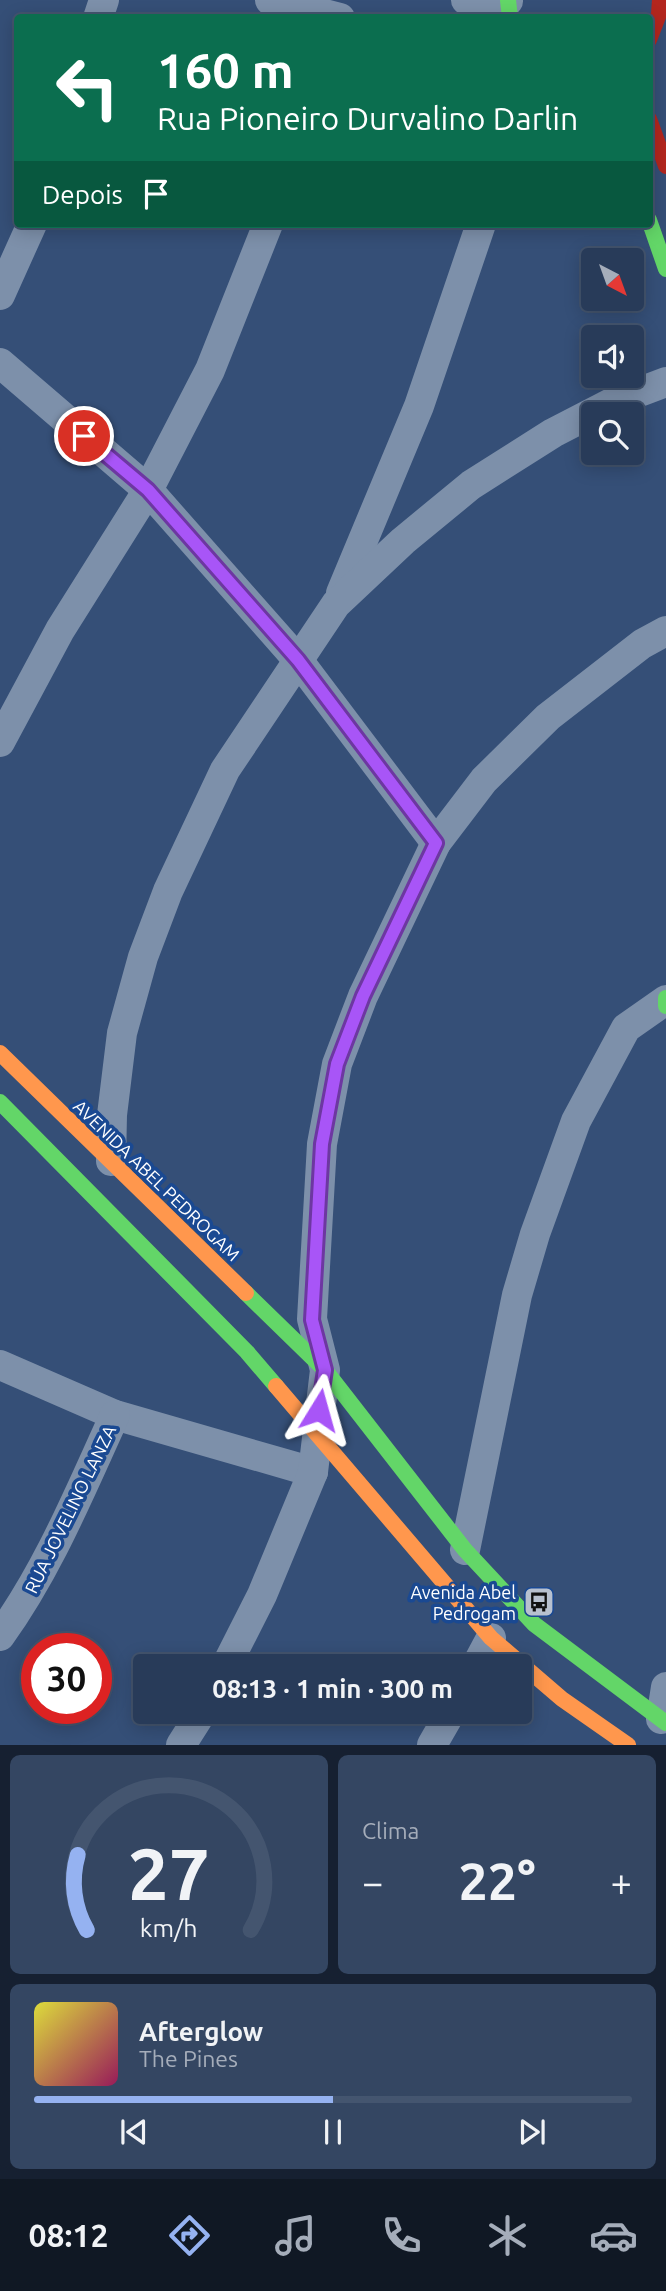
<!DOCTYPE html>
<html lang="pt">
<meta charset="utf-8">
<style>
body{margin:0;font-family:Ubuntu,sans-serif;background:#344662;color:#f1f3f6;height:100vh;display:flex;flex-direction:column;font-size:26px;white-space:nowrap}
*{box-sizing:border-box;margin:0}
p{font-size:23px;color:#a5adba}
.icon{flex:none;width:38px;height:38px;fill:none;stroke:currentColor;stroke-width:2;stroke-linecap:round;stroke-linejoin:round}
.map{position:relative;height:1745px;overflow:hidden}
.details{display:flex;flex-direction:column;gap:10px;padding:10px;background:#162031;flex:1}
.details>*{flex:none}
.banner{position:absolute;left:14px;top:14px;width:639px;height:214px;border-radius:7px;box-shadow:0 4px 18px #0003,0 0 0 2px #44556f;background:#0b6e4f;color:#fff;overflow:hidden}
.needle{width:46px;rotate:139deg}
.controls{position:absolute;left:581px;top:248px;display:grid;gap:14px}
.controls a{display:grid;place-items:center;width:63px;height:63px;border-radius:7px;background:#283b59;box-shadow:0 4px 18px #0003,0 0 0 2px #44556f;font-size:35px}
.speed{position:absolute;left:21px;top:1633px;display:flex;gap:14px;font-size:35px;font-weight:700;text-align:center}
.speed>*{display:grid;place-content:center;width:91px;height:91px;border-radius:50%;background:#283b59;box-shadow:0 4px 18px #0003,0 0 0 2px #44556f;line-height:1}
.speed .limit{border:10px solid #d22;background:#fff;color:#111}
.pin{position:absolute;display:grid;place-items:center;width:60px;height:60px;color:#fff;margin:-30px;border:4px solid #fff;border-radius:50%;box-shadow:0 2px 7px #0007}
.me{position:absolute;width:77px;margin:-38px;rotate:8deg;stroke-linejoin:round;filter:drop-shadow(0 0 5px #0008)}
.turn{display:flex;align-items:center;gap:24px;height:147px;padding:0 28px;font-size:32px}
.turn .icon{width:91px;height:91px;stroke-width:2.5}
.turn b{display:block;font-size:49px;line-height:60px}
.then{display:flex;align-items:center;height:66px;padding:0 28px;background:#0003;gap:14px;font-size:26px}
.big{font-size:52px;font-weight:700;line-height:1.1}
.details .card{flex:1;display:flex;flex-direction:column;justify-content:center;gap:10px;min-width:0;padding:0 24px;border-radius:10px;background:#344662}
.details .dial{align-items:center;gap:0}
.dial svg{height:182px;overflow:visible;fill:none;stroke:#44556f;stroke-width:7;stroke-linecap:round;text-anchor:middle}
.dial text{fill:#f1f3f6;stroke:none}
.song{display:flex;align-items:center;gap:21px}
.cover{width:84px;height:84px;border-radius:10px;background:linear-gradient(135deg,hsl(60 70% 55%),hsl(330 70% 35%))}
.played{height:7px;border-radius:4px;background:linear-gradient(90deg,#95b2f1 50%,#44556f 50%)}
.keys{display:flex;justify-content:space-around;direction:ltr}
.heat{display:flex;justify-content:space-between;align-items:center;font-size:38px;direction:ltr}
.details .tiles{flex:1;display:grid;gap:10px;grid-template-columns:1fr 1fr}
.card:last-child{grid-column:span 2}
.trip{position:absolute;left:133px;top:1654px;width:399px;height:70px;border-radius:7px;background:#283b59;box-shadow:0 4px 18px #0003,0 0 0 2px #44556f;font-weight:700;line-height:70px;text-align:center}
.menu{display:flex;height:112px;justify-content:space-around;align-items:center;background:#101824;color:#a5adba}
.menu .icon{width:49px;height:49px}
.menu .on{color:#95b2f1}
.menu b{font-size:32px;color:#f1f3f6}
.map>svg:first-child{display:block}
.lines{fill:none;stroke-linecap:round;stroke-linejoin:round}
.street{stroke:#7d90aa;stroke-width:30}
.fast{stroke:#63d668;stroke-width:16}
.slow{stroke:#ff974d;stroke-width:16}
.jam{stroke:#b3261e;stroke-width:16}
.route-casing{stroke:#6d37a1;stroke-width:18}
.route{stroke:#a855f7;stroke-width:12}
.labels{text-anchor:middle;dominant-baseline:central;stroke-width:7;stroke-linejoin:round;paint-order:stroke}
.street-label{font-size:18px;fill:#fff;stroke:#1a4992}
.poi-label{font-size:18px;fill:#fff;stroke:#1a4992;text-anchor:end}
</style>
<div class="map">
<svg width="666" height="1745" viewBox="0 0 666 1745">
<rect width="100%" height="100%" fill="#354f77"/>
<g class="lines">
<!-- street -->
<g class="street">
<path d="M270,0L340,18"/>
<path d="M466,0L491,4L508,1"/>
<path d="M98,18L104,0"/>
<path d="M0,295L32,224"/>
<path d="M0,363L148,490L298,660L436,843"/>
<path d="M341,593L419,406L481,224"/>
<path d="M0,742L60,630L148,490L210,370L268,224"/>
<path d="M111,1161L112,1115L122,1033L143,957L168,891L225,770L336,604L403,541L471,485L553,433L613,402L666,382"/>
<path d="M0,1365L115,1415L313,1472"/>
<path d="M465,1550L517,1295L535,1234L576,1121L626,1028L666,1000"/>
<path d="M0,1636C49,1568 80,1491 115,1415"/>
<path d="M226,1666L262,1595L313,1472L325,1370L312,1319L322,1144L337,1064L363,996L436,843L484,780L548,717L642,644L666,631"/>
<path d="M476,1666L491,1638"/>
<path d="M661,1719L666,1687"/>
<path d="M181,1745L202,1712"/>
<path d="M432,1745L451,1712"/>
</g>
<!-- fast -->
<g class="fast">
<path d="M508,0L510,18"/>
<path d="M649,220L666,269"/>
<path d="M666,998V1006"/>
<path d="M0,1102L247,1352L276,1386"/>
<path d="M246,1293L325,1370L465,1550L534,1624L666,1723"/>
</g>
<!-- slow -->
<g class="slow">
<path d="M0,1053L246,1293"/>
<path d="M276,1386L491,1638L562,1699L628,1745"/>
</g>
<!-- jam -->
<g class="jam">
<path d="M649,40L659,14L660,0"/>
<path d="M649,119L666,166"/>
</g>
</g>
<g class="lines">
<!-- route casing -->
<g class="route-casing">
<path id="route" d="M84,436L148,490L298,660L436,843L363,996L337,1064L322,1144L312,1320L325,1370L319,1410"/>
</g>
<!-- route -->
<use href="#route" class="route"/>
</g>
<!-- icons -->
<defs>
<g id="bus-square" transform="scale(1.575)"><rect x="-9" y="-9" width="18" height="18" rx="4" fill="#b8c1cf" stroke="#1a4992"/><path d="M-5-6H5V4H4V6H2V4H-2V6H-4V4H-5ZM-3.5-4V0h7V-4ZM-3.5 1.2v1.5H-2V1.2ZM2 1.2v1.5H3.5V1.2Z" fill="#111"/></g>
</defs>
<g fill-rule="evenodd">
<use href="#bus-square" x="539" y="1602"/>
</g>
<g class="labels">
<!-- street labels -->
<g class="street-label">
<text transform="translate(157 1180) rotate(44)">AVENIDA ABEL PEDROGAM</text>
<text transform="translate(70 1509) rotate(-64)">RUA JOVELINO LANZA</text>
</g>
<!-- poi labels -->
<g class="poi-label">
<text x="516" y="1592">Avenida Abel<tspan x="516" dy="21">Pedrogam</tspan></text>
</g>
</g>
</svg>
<div class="controls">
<a><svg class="needle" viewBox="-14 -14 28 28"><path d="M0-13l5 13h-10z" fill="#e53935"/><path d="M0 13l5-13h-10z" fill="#a5adba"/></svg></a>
<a><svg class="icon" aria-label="sound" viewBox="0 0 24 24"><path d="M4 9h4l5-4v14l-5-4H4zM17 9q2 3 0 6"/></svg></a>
<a><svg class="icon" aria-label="search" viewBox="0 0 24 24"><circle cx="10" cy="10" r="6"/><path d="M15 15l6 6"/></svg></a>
</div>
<div class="speed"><div class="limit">30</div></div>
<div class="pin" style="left:84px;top:436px;background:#d93025"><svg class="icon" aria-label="arrive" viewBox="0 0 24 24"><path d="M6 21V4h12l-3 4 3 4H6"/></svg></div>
<svg class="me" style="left:319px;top:1410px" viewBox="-20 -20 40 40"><path d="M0-17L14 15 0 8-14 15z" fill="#a855f7" stroke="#fff" stroke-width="4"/></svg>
<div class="trip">08:13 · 1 min · 300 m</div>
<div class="banner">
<div class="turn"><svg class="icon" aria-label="left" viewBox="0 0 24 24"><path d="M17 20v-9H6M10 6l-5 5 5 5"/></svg><div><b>160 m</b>Rua Pioneiro Durvalino Darlin</div></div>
<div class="then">Depois<svg class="icon" aria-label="arrive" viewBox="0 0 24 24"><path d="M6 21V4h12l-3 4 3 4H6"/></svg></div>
</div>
</div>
<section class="details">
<div class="tiles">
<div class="card dial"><svg viewBox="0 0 100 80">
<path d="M14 69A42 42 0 1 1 86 69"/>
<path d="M14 69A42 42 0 0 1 10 36" stroke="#95b2f1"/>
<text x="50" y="56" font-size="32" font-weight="700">27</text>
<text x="50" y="72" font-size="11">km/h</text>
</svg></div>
<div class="card"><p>Clima</p>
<div class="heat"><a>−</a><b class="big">22°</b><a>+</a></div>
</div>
<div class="card">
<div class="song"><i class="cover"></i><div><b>Afterglow</b><p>The Pines</p></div></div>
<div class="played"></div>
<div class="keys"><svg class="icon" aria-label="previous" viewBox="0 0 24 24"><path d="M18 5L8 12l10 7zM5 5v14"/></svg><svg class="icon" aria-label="pause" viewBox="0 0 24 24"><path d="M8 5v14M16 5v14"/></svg><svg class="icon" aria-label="next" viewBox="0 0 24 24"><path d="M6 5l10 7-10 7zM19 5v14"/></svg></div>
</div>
</div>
</section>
<nav class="menu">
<b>08:12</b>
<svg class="icon on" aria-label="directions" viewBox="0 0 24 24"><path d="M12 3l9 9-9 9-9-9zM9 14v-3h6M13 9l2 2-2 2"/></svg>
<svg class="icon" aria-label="music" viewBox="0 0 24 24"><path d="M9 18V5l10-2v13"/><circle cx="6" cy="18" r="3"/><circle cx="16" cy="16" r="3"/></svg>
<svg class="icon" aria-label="phone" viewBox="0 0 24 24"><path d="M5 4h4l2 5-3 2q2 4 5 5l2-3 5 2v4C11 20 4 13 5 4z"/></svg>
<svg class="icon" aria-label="climate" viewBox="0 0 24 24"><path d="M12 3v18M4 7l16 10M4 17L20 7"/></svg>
<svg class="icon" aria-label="car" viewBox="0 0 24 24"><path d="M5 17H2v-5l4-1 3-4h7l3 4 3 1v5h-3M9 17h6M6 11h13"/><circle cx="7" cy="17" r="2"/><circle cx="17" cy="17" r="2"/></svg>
</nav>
